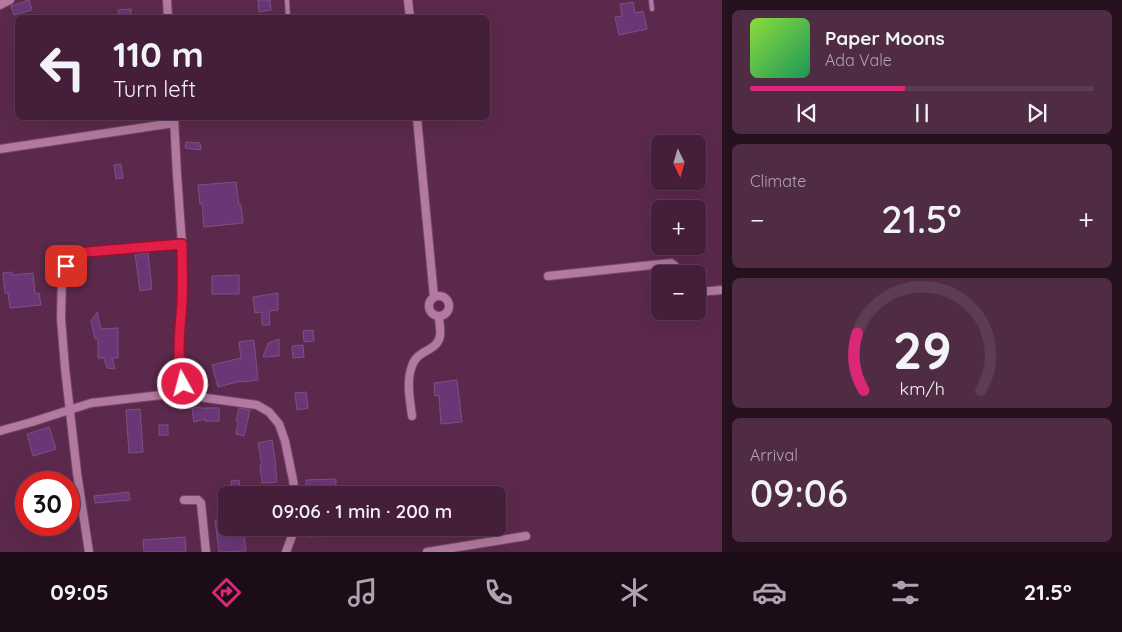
<!DOCTYPE html>
<meta charset="utf-8">
<style>
body{margin:0;font-family:Quicksand,sans-serif;background:#4f2c44;color:#f1f3f6;height:100vh;display:flex;flex-direction:column;font-size:19px;white-space:nowrap}
*{box-sizing:border-box;margin:0}
p{font-size:16px;color:#b0a2ae}
.icon{flex:none;width:28px;height:28px;fill:none;stroke:currentColor;stroke-width:2;stroke-linecap:round;stroke-linejoin:round}
.map{position:relative;flex:1;overflow:hidden}
.side{display:flex;flex-direction:column;gap:10px;padding:10px;background:#26111f;width:400px}
.side>*{flex:none}
.hud{position:absolute;left:15px;top:15px;width:475px;height:105px;border-radius:8px;box-shadow:0 5px 20px #0002,0 0 0 1px #5d3d53;background:#451f39;color:#f1f3f6;overflow:hidden}
.needle{width:32px;rotate:175deg}
.controls{position:absolute;left:651px;top:135px;display:grid;gap:10px}
.controls a{display:grid;place-items:center;width:55px;height:55px;border-radius:8px;background:#451f39;box-shadow:0 5px 20px #0002,0 0 0 1px #5d3d53;font-size:25px}
.speed{position:absolute;left:15px;top:471px;display:flex;gap:10px;font-size:25px;font-weight:700;text-align:center}
.speed>*{display:grid;place-content:center;width:65px;height:65px;border-radius:50%;background:#451f39;box-shadow:0 5px 20px #0002,0 0 0 1px #5d3d53;line-height:1}
.speed .limit{border:8px solid #d22;background:#fff;color:#111}
.pin{position:absolute;display:grid;place-items:center;width:42px;height:42px;color:#fff;margin:-21px;border-radius:10px;box-shadow:0 2px 8px #0006}
.me{position:absolute;width:55px;margin:-28px;rotate:353deg;stroke-linejoin:round;filter:drop-shadow(0 0 4px #0008)}
.turn{display:flex;align-items:center;gap:18px;height:105px;padding:0 15px;font-size:22px}
.turn .icon{width:65px;height:65px;stroke-width:2.5}
.turn b{display:block;font-size:35px;line-height:42px}
.big{font-size:38px;font-weight:600;line-height:1.1}
.side .widget{flex:1;display:flex;flex-direction:column;justify-content:center;gap:8px;min-width:0;padding:0 18px;border-radius:8px;background:#4f2c44}
.side .dial{align-items:center;gap:0}
.dial svg{height:130px;overflow:visible;fill:none;stroke:#5d3d53;stroke-width:7;stroke-linecap:round;text-anchor:middle}
.dial text{fill:#f1f3f6;stroke:none}
.song{display:flex;align-items:center;gap:15px}
.cover{width:60px;height:60px;border-radius:8px;background:linear-gradient(135deg,hsl(90 70% 55%),hsl(150 70% 35%))}
.played{height:5px;border-radius:2px;background:linear-gradient(90deg,#db2777 45%,#5d3d53 45%)}
.keys{display:flex;justify-content:space-around;direction:ltr}
.heat{display:flex;justify-content:space-between;align-items:center;font-size:28px;direction:ltr}
.trip{position:absolute;left:218px;top:486px;width:288px;height:50px;border-radius:8px;background:#451f39;box-shadow:0 5px 20px #0002,0 0 0 1px #5d3d53;font-weight:600;line-height:50px;text-align:center}
.tabs{display:flex;height:80px;justify-content:space-around;align-items:center;background:#1c0c17;color:#b0a2ae}
.tabs .icon{width:35px;height:35px}
.tabs .active{color:#db2777}
.tabs b{font-size:22px;color:#f1f3f6}
main{display:flex;flex:1;min-height:0}
.map>svg:first-child{display:block}
.building{fill:#6a3676;stroke:#7a5283}
.lines{fill:none;stroke-linecap:round;stroke-linejoin:round}
.lane-casing{stroke:#744867;stroke-width:6}
.street-casing{stroke:#744867;stroke-width:10}
.lane{stroke:#b379a0;stroke-width:4}
.street{stroke:#b379a0;stroke-width:8}
.route-casing{stroke:#92132f;stroke-width:12}
.route{stroke:#e11d48;stroke-width:9}
</style>
<main>
<div class="map">
<svg width="722" height="552" viewBox="0 0 722 552">
<rect width="100%" height="100%" fill="#5c294c"/>
<!-- building -->
<g class="building">
<path d="M29,0L32,10L14,15L11,6Z"/>
<path d="M258,0H270L271,10L259,12Z"/>
<path d="M633,2L635,13L643,11L647,29L619,35L615,17L622,16L620,4Z"/>
<path d="M131,9V17L119,18L118,10Z"/>
<path d="M186,142L200,143L201,150L185,148Z"/>
<path d="M121,164L123,178L116,179L114,165Z"/>
<path d="M236,182L239,205H241L243,223L204,227L202,203L200,204L198,185Z"/>
<path d="M148,253L152,289L140,291L135,254Z"/>
<path d="M12,272V275L33,273L35,294L39,293L41,305L10,308L8,293H5L3,273Z"/>
<path d="M239,275V294H212V276Z"/>
<path d="M278,293V310L269,311L270,325H262V312L255,313L253,297Z"/>
<path d="M97,312L101,329L118,328V358H112L115,369L107,368L104,358H98V339H95L91,321Z"/>
<path d="M313,330L314,341L304,342L303,331Z"/>
<path d="M279,339V356L263,357L268,343Z"/>
<path d="M254,340L258,380L241,382V381L218,387L212,365L241,358L239,342Z"/>
<path d="M303,345L304,357L293,358L292,346Z"/>
<path d="M457,380L462,422L441,424L439,395L435,396L434,383Z"/>
<path d="M306,392L308,408L297,410L295,393Z"/>
<path d="M200,407L201,408H219V421H205V419L194,422L192,408Z"/>
<path d="M239,408L250,410L244,436L236,434L238,422L236,421Z"/>
<path d="M140,409L143,452L129,453L126,410Z"/>
<rect x="159" y="425" width="9" height="10"/>
<path d="M49,427L56,449L33,456L27,434Z"/>
<path d="M272,440L275,459L277,482L262,483L260,465H262L258,443Z"/>
<path d="M336,479V495H306V480Z"/>
<path d="M239,480L241,495H233L231,481Z"/>
<path d="M129,492L130,500L95,503L94,496Z"/>
<path d="M226,519V528H243L246,551L219,552L215,520Z"/>
<path d="M307,528H337V536L307,537Z"/>
<path d="M185,537L186,552H144L143,540Z"/>
</g>
<g class="lines">
<!-- lane casing -->
<g class="lane-casing">
<g id="lane">
<path d="M287,0L288,18"/>
<path d="M651,0L652,9"/>
</g>
</g>
<!-- street casing -->
<g class="street-casing">
<g id="street">
<path d="M167,0L168,18"/>
<path d="M408,0L410,18"/>
<path d="M0,5L10,0"/>
<path d="M174,118L177,175L182,244V288L180,341L181,376L183,384L188,392L199,397L257,405L269,412L279,424L285,441L293,480L295,495"/>
<path d="M417,118L434,297"/>
<path d="M0,149L174,123"/>
<path d="M548,276L671,263L675,266L676,274"/>
<path d="M698,292L722,290"/>
<circle cx="439" cy="306" r="10"/>
<path d="M412,416C410,400 406,381 412,366C417,349 437,352 440,336C441,330 439,323 439,316"/>
<path d="M0,431L32,422L91,403L188,392"/>
<path d="M184,500H198L201,503L206,552"/>
<path d="M89,552L77,473L65,368L61,318L62,276L65,266L76,258L87,252L182,244"/>
<path d="M286,552L295,528"/>
<path d="M427,552L526,536"/>
</g>
</g>
<!-- lane -->
<use href="#lane" class="lane"/>
<!-- street -->
<use href="#street" class="street"/>
</g>
<g class="lines">
<!-- route casing -->
<g class="route-casing">
<path id="route" d="M66,266L76,258L87,252L182,244C182,264 183,283 182,303C180,328 176,359 183,384"/>
</g>
<!-- route -->
<use href="#route" class="route"/>
</g>
</svg>
<div class="controls">
<a><svg class="needle" viewBox="-14 -14 28 28"><path d="M0-13l5 13h-10z" fill="#e53935"/><path d="M0 13l5-13h-10z" fill="#b0a2ae"/></svg></a>
<a>+</a>
<a>−</a>
</div>
<div class="speed"><div class="limit">30</div></div>
<div class="pin" style="left:66px;top:266px;background:#d93025"><svg class="icon" aria-label="arrive" viewBox="0 0 24 24"><path d="M6 21V4h12l-3 4 3 4H6"/></svg></div>
<svg class="me" style="left:183px;top:384px" viewBox="-20 -20 40 40"><circle r="17" fill="#e11d48" stroke="#fff" stroke-width="3"/><path d="M0-11L8 9 0 5-8 9z" fill="#fff"/></svg>
<div class="trip">09:06 · 1 min · 200 m</div>
<div class="hud">
<div class="turn"><svg class="icon" aria-label="left" viewBox="0 0 24 24"><path d="M17 20v-9H6M10 6l-5 5 5 5"/></svg><div><b>110 m</b>Turn left</div></div>
</div>
</div>
<section class="side">
<div class="widget">
<div class="song"><i class="cover"></i><div><b>Paper Moons</b><p>Ada Vale</p></div></div>
<div class="played"></div>
<div class="keys"><svg class="icon" aria-label="previous" viewBox="0 0 24 24"><path d="M18 5L8 12l10 7zM5 5v14"/></svg><svg class="icon" aria-label="pause" viewBox="0 0 24 24"><path d="M8 5v14M16 5v14"/></svg><svg class="icon" aria-label="next" viewBox="0 0 24 24"><path d="M6 5l10 7-10 7zM19 5v14"/></svg></div>
</div>
<div class="widget"><p>Climate</p>
<div class="heat"><a>−</a><b class="big">21.5°</b><a>+</a></div>
</div>
<div class="widget dial"><svg viewBox="0 0 100 80">
<path d="M14 69A42 42 0 1 1 86 69"/>
<path d="M14 69A42 42 0 0 1 10 34" stroke="#db2777"/>
<text x="50" y="56" font-size="32" font-weight="700">29</text>
<text x="50" y="72" font-size="11">km/h</text>
</svg></div>
<div class="widget"><p>Arrival</p><b class="big">09:06</b></div>
</section>
</main>
<nav class="tabs">
<b>09:05</b>
<svg class="icon active" aria-label="directions" viewBox="0 0 24 24"><path d="M12 3l9 9-9 9-9-9zM9 14v-3h6M13 9l2 2-2 2"/></svg>
<svg class="icon" aria-label="music" viewBox="0 0 24 24"><path d="M9 18V5l10-2v13"/><circle cx="6" cy="18" r="3"/><circle cx="16" cy="16" r="3"/></svg>
<svg class="icon" aria-label="phone" viewBox="0 0 24 24"><path d="M5 4h4l2 5-3 2q2 4 5 5l2-3 5 2v4C11 20 4 13 5 4z"/></svg>
<svg class="icon" aria-label="climate" viewBox="0 0 24 24"><path d="M12 3v18M4 7l16 10M4 17L20 7"/></svg>
<svg class="icon" aria-label="car" viewBox="0 0 24 24"><path d="M5 17H2v-5l4-1 3-4h7l3 4 3 1v5h-3M9 17h6M6 11h13"/><circle cx="7" cy="17" r="2"/><circle cx="17" cy="17" r="2"/></svg>
<svg class="icon" aria-label="filters" viewBox="0 0 24 24"><path d="M4 7h16M4 17h16"/><circle cx="9" cy="7" r="2"/><circle cx="15" cy="17" r="2"/></svg>
<b>21.5°</b>
</nav>
